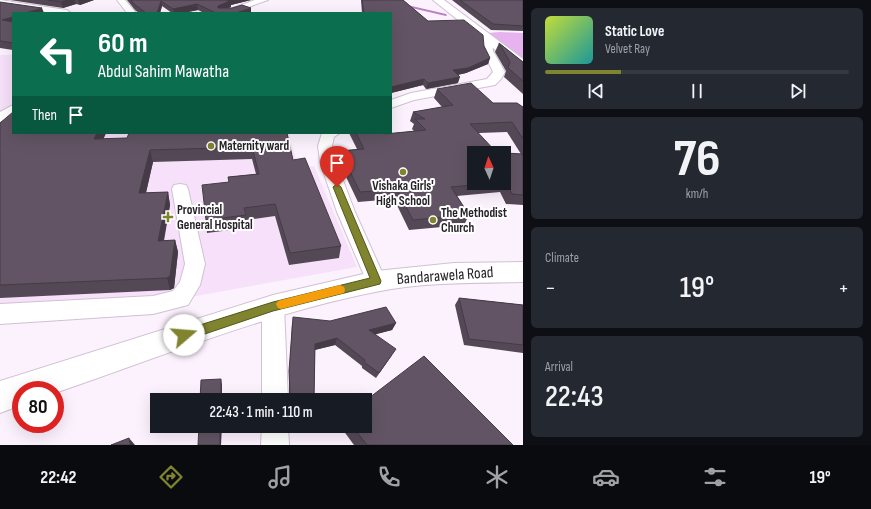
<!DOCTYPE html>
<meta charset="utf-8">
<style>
body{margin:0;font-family:"Sofia Sans Condensed",sans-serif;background:#242831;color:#f1f3f6;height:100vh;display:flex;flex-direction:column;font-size:15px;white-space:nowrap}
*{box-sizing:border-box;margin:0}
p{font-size:13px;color:#9ea1a6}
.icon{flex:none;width:22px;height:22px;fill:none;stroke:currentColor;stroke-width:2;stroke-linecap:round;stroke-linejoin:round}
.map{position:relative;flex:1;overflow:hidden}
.side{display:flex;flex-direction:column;gap:8px;padding:8px;background:#0d0f14;width:348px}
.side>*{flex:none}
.guide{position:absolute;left:12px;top:12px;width:380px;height:122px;border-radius:0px;box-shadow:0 4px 16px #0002;background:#0b6e4f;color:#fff;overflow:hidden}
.needle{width:26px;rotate:357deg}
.tools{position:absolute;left:467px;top:146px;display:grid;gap:8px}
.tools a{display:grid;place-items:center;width:44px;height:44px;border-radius:0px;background:#171b24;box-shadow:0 4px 16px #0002;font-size:20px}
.speed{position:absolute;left:12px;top:381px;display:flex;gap:8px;font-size:20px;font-weight:700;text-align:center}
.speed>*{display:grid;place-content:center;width:52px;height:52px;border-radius:50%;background:#171b24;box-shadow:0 4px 16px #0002;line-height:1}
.speed .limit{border:6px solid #d22;background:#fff;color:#111}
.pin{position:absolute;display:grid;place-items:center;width:34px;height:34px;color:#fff;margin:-41px -17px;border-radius:50% 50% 50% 0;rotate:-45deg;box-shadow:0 0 4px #0007}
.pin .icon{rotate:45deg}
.me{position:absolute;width:44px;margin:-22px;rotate:72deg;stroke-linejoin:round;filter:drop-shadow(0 0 3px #0008)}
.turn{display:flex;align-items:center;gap:14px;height:84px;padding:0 20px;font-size:18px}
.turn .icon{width:52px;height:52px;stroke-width:2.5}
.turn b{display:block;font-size:28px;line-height:34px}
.then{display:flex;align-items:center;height:38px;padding:0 20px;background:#0003;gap:8px;font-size:15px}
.big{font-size:30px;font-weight:600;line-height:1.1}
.side .card{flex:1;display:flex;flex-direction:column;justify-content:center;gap:6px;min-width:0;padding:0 14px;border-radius:6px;background:#242831}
.side .dial{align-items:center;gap:0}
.dial b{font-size:52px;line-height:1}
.song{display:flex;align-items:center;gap:12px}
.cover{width:48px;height:48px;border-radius:6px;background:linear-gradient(135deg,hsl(70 70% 55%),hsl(180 70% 35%))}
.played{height:4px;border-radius:2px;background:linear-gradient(90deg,#80842e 25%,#363941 25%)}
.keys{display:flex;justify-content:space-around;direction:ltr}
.heat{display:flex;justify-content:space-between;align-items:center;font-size:22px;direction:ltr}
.trip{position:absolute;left:150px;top:393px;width:222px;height:40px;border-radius:0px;background:#171b24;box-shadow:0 4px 16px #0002;font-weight:600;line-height:40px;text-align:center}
.dock{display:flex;height:64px;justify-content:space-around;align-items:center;background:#090b0e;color:#9ea1a6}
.dock .icon{width:28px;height:28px}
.dock .active{color:#80842e}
.dock b{font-size:18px;color:#f1f3f6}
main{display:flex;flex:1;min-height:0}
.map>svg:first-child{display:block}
.built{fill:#f7e1fa}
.green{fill:#e7b3ef}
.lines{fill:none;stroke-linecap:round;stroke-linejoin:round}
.stream{fill:#b881c1;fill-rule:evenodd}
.minor-casing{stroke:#d0c0d3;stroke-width:2}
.major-casing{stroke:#d0c0d3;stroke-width:2}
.highway-casing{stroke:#d0c0d3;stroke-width:2}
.minor{fill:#fff;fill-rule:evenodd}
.major{fill:#fff;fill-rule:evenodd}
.highway{fill:#fff;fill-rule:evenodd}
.wall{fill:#544856;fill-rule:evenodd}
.shaded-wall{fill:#453b46}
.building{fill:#625464;stroke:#453b46}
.route{fill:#80842e;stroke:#53561e}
.slow{fill:#f59e0b}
.poi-dot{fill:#80842e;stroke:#fff;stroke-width:1.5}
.labels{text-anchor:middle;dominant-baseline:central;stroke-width:4;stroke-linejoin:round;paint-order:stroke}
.poi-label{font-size:13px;font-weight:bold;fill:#272128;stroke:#fff;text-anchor:start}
.near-street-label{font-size:16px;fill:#272128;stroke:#fff}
</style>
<main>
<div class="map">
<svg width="523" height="445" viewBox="0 0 523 445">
<rect width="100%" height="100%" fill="#fcf2fe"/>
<!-- built -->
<path class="built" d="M0,55H13V133H289L298,168L314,166L357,267L180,299L0,314Z"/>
<!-- green -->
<path class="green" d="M500,32L523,33V59L488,33Z"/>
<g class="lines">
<!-- stream -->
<path class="stream" d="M403,4L446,14L447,15L446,16L403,6Z"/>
<!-- minor casing -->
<g class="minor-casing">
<g id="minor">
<path d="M0,0L67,10L71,13H50L0,6Z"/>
<path d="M117,0H125L136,13H127Z"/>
<path d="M255,0H268L232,13H219Z"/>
<path d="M487,33L492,36L493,51L505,72L501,79L495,85L414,100L391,108V100L411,93L487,79L493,72L483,51L482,36Z"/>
<path d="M13,105V115L0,122V112Z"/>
<path d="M322,133H340L334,137L332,146L336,162L355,212L386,281L383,287L376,289L369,287L337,212L320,162L318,146Z"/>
<path d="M180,184L186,185L188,189L205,264L200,285L188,305L153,314L0,324V304L153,296L173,291L180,282L185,264L172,189L174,185Z"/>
<path d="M273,297L281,299L284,306L288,400H262V306L265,299Z"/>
<path d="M262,426H288L289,445H261Z"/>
</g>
</g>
<!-- major casing -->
<g class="major-casing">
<path id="major" d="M433,0H444L523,59V69L518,68Z"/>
</g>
<!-- highway casing -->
<g class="highway-casing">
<path id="highway" d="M523,262V282C476,283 422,282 375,292C265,314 160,357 55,393V390H21V405L0,413V381L273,295L376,271L454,263Z"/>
</g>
<!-- minor -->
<use href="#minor" class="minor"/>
<!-- major -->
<use href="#major" class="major"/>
<!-- highway -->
<use href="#highway" class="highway"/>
</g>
<!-- wall -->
<g class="wall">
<path d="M10,0H94L80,5L76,4L63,8Z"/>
<path d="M127,0H251L231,5V7L228,8L251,13H204L198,10L183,13H172L162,6L160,13H139L135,10Z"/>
<path d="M361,0H403L428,21L484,46L490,58L488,64L466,73L458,75V83L426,89L423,85L391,93V13H362Z"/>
<path d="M452,0H523V31L491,30Z"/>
<path d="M0,2L13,13V50L0,48Z"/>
<path d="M499,43L523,62V94L504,77L506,71L495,52Z"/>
<path d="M437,89L493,103L523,107V205L506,204L500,192L457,196L469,215L464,225L409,230L394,199L358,202L338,160L340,151L357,149L349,133H385V134L414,131L412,129L414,124L410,121L413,112L442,107L434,98ZM507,132L521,154L504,153V183H474L479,133Z"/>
<path d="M0,123L13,133H106L103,139L287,133L293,160L341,246L339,258L289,265L275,216L246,220V228L207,233L206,220L229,182L228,177L256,174L252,159L153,162L146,193L168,192L170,205L164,241L175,240L178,252L174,288L170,290L0,298Z"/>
<path d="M459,298L523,305V353L464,345L455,305Z"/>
<path d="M330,321L396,323L392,330L375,334L392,355L376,378L362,368V366L335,345L315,350L314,400L289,395V377L292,324Z"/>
<path d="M299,426H312L311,428Z"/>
<path d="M340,426H365L513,445H354Z"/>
</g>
<!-- shaded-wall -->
<g class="shaded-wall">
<path d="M67,0H75L76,4L63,8L61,2Z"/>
<path d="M78,0H94L80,5Z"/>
<path d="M226,0H251L231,5V7L218,12V6Z"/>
<path d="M161,1L162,6L160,13H157Z"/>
<path d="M197,4L198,10L183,13H174L173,9Z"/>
<path d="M42,8L44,13H25Z"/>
<path d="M251,8V13H236Z"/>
<path d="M13,17V24L2,20Z"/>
<path d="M490,58L488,64L466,73L451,76L453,70Z"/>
<path d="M460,77L458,83L426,89L428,83Z"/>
<path d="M424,79L423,85L391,93V87Z"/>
<path d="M97,133H106L98,151L94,139Z"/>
<path d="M150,150L153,162L143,205L139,193Z"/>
<path d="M168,192L170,205L161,253L158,241Z"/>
<path d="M175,240L178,252L174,288L170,290L167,278Z"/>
<path d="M396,323L392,330L366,337L369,330Z"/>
<path d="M337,338L335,345L314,350L315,344Z"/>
<path d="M221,379L222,385V400H221Z"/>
<path d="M220,426H222L221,445H220Z"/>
<path d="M129,438L135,445H130Z"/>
</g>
<!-- building -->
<g class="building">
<path d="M48,0H67L61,2Z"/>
<path d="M131,0H226L230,1L218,6V8H232L242,5L251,8L236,13H216L197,4L173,9L161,1L157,13H146L134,4Z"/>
<path d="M362,0H403L428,21L464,20L483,35L484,46L490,58L468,68L453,70L460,77L428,83L424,79L391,87V13H364Z"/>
<path d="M460,0H523V26L493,24Z"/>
<path d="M0,2L42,8L25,13H13V17L2,20L13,22V43L0,41Z"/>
<path d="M499,43L523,62V81L508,68L510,62Z"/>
<path d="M471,83L493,103H517L523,107V139L512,122L470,124L497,153H500H474V183H495L451,187L469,215L413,220L397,189L360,192L340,151L364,149L356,133H385V134L426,130L415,119H425L413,112L453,105L437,89Z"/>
<path d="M13,112V133H97L94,139L127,138L129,133H287L293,160L305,158L341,246L290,253L275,204L244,208L246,215L206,220L202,185L229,182L228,177L259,174L252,147L150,150L139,193L168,192L158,241L175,240L170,276L167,278L0,285V123Z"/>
<path d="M504,153L523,154V195L512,194L506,182H504Z"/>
<path d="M459,298L523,305V345L469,339Z"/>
<path d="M386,307L396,323L369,330L396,349L379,373L364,362L365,360L337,338L315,344L314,400H287V396L290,394L289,371L293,317L330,321Z"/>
<path d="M424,356L513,445H367L352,426H365V401Z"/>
<path d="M221,379V400H200L201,380Z"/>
<path d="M199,426H220V445H198Z"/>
<path d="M129,438L130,445H111Z"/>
</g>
<!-- route -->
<path class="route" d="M337,184L341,187L381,281L380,284L273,311L184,341L180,339L178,335L180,332L184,330L273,302L370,278L333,187Z"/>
<!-- slow -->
<path class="slow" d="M340,285L344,287L345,290L344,293L340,294L281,309L278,308L276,304L278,301L281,300Z"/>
<!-- markers -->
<g class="poi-dot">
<circle cx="211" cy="146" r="4"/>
<circle cx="403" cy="172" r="4"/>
<path d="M166 211h4v4h4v4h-4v4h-4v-4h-4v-4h4z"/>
<circle cx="433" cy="220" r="4"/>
</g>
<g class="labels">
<!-- poi labels -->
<g class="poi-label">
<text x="219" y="146">Maternity ward</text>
<text x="403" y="186" text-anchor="middle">Vishaka Girls'<tspan x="403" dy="15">High School</tspan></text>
<text x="177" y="210">Provincial<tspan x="177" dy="15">General Hospital</tspan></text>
<text x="441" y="213">The Methodist<tspan x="441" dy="15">Church</tspan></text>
</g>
<!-- near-street labels -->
<g class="near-street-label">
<text transform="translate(445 276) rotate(-4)">Bandarawela Road</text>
</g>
</g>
</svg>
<div class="tools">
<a><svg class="needle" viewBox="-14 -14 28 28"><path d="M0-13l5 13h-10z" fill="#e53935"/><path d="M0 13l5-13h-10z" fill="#9ea1a6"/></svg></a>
</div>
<div class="speed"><div class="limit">80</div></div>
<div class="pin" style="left:337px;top:187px;background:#d93025"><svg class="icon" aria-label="arrive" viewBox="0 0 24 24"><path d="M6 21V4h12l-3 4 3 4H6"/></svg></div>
<svg class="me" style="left:184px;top:335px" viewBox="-20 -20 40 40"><circle r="19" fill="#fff"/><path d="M0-13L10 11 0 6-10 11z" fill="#80842e"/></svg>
<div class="trip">22:43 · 1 min · 110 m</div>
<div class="guide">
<div class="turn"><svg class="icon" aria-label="left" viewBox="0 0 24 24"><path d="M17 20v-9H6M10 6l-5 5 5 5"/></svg><div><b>60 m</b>Abdul Sahim Mawatha</div></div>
<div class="then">Then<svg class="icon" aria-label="arrive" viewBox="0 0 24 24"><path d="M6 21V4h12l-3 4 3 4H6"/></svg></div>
</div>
</div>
<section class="side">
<div class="card">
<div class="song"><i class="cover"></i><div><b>Static Love</b><p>Velvet Ray</p></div></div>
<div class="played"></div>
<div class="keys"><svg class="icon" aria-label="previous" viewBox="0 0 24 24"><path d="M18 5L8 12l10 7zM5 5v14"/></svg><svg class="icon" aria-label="pause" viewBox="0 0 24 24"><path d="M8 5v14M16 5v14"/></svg><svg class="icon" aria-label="next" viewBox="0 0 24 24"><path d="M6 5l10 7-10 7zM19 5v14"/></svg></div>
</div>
<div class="card dial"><b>76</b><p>km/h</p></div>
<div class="card"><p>Climate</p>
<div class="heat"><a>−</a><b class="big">19°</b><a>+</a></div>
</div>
<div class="card"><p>Arrival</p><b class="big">22:43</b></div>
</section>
</main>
<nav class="dock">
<b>22:42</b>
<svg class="icon active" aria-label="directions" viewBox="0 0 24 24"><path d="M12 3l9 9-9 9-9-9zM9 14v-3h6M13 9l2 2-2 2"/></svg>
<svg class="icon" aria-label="music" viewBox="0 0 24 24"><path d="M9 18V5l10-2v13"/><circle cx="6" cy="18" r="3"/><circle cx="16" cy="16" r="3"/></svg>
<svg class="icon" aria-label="phone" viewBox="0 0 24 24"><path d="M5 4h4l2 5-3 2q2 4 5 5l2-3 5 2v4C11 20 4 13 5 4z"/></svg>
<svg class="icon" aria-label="climate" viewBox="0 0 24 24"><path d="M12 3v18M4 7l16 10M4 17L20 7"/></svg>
<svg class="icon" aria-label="car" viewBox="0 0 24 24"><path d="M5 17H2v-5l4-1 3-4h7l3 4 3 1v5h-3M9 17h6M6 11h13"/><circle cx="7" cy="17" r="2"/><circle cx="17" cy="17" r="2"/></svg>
<svg class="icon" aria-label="filters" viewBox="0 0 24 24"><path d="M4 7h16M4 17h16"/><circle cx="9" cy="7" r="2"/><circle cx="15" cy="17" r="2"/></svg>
<b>19°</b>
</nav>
